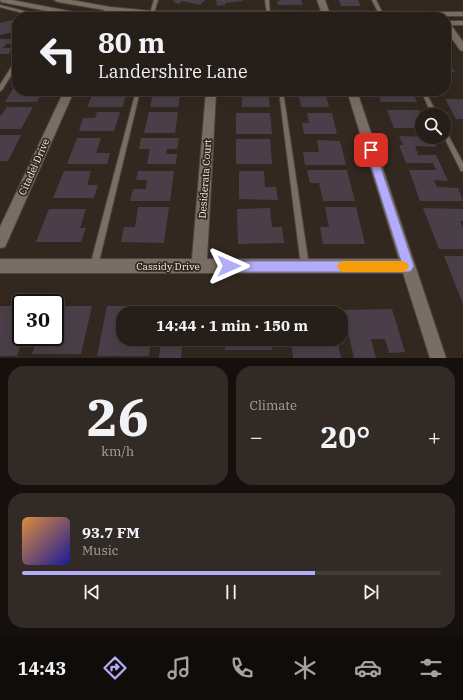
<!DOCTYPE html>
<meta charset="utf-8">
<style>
body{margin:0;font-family:"IBM Plex Serif",serif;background:#322b25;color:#f1f3f6;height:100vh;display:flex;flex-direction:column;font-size:15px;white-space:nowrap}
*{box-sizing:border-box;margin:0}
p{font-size:13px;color:#a4a2a2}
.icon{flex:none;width:22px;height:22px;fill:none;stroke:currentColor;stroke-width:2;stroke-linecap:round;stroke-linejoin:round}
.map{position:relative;height:358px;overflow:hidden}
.drawer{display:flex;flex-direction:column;gap:8px;padding:8px;background:#15100d;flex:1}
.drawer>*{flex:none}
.guide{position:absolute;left:12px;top:12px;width:439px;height:84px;border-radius:16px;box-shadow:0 4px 16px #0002,0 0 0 1px #423c37;background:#261e18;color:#f1f3f6;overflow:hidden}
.tools{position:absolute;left:415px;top:108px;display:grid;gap:8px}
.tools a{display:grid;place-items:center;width:36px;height:36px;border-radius:50%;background:#261e18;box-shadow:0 4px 16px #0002,0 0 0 1px #423c37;font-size:20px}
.speed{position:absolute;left:12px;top:294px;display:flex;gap:8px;font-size:20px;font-weight:700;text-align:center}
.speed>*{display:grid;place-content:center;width:52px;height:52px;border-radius:50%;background:#261e18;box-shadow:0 4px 16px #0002,0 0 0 1px #423c37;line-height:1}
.speed .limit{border:2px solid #111;border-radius:6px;background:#fff;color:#111}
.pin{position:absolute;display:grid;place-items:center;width:34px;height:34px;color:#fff;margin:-17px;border-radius:8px;box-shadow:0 2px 6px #0006}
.me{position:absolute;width:44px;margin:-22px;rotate:90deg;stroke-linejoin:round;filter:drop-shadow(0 0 3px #0008)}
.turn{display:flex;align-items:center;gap:14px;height:84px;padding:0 20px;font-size:18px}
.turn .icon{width:52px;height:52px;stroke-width:2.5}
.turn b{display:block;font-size:28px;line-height:34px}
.big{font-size:30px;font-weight:800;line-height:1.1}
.drawer .tile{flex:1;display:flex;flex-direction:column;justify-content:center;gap:6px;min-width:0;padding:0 14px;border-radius:16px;background:#322b25}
.drawer .dial{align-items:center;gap:0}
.dial b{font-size:52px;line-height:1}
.song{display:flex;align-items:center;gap:12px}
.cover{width:48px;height:48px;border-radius:6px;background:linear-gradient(135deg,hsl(30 70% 55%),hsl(240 70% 35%))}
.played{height:4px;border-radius:2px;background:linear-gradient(90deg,#b3adf9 70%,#423c37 70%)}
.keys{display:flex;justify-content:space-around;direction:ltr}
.heat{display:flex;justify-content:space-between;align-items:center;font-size:22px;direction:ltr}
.drawer .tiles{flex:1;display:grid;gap:8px;grid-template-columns:1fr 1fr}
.tile:last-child{grid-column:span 2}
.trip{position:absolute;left:116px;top:306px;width:232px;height:40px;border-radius:16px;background:#261e18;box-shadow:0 4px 16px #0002,0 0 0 1px #423c37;font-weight:800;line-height:40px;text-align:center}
.dock{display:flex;height:64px;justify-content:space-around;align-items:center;background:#0f0c0a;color:#a4a2a2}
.dock .icon{width:28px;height:28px}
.dock .on{color:#b3adf9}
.dock b{font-size:18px;color:#f1f3f6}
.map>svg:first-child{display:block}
.building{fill:#4a3f48}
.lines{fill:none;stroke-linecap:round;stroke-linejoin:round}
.lane-casing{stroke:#4e463e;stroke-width:2}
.street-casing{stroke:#4e463e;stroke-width:2}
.secondary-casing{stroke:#4e463e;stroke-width:2}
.lane{fill:#796d64;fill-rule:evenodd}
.street{fill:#796d64;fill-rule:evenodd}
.secondary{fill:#796d64;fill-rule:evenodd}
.route{fill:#b3adf9;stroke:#7470a2}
.slow{fill:#f59e0b}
.labels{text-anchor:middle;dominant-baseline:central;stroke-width:3.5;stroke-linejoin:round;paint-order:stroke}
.street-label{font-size:10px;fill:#f3ece7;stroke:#322820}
</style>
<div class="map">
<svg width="463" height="358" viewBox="0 0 463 358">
<rect width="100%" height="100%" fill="#322820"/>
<!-- building -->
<g class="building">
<path d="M175,0H205L200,5L182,1L179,4L173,2Z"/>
<path d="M216,0H243V1L225,3V5L217,6Z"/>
<path d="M283,0H301L303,5H278L277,1Z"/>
<path d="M339,0H358L361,6H341Z"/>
<path d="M17,19V31L0,35V23Z"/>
<path d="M0,39H17V44H6L3,48H12L9,54H0Z"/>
<path d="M446,59L455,72H446Z"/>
<path d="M17,82V91H43L37,102H5Z"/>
<path d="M94,91H122L120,97H125L123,107H87Z"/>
<path d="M162,91H181L178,107H150L153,93H162Z"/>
<path d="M242,91H268L270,107H242Z"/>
<path d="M298,91H325L329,107H301Z"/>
<path d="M377,91H401L403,94H413L417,102H381Z"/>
<path d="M445,99H463V119H456Z"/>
<path d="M7,107H33L21,129H0V117Z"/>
<path d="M387,110H419L422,117V128H394Z"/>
<path d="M97,112H120L114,131H79L83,118H95Z"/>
<path d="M149,112H178L175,133H144Z"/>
<path d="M236,113H270L272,134H236Z"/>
<path d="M307,113H332L337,134H304L302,123H309Z"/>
<path d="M0,135H21L8,161H0Z"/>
<path d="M399,136L432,137L436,147L415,146L418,155H436L448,181L434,180L437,187L458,188L463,201H420L409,170H436L433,163H406L399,145H403Z"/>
<path d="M77,138H101L96,153H110L107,164H67Z"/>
<path d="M141,138H179L177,149H167L166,154H177L176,164H147L150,149H139Z"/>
<path d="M236,139H270L272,164H236Z"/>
<path d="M317,140L340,141L346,165H305L303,152H319Z"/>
<path d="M307,170H347L355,201H323L319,183H310Z"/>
<path d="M64,171H91L87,185H98L94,198H53Z"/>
<path d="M138,171H174L170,201H130L133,189H146L147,180H136Z"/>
<path d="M239,171H264L265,187H276L278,200L239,199Z"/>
<path d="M138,207H169L164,243L121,242L124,227H135Z"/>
<path d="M325,207H356L365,244H323L320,227H329Z"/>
<path d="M270,208L272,227H282L284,243L238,244L237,209Z"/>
<path d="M423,208L463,209V221H460L463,228V249H439Z"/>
<path d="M49,209H86L80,228H86L81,242H36Z"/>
<path d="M444,256H463V304Z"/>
<path d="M0,306H21V337H24L17,356H0Z"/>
<path d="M55,306H92L81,354H32L38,337H55Z"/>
<path d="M107,306H155L154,313H123V339H151L149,356H97Z"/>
<rect x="189" y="306" width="26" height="7"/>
<path d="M165,308H185V313H164Z"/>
<rect x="225" y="308" width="44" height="5"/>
<path d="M288,308H332L333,313H289Z"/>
<path d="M392,309L405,352L389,353L385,339H371L376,358H354L343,310Z"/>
<path d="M161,339H183L181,358H159Z"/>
<path d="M225,339H271L272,350H225Z"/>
<path d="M291,339H337L341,358H293Z"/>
</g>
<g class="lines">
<!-- lane casing -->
<g class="lane-casing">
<g id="lane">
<path d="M154,0H158L154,13L152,14L150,13Z"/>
<path d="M265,0H269L270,15L267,14Z"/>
<path d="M372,0H376L383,14L382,15L379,14Z"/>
<path d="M0,5L44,16L45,17H38L0,7Z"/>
<path d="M15,61H17V66L2,90L0,91V85Z"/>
<path d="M136,91H140L98,266L97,268L94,269L91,268L90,266Z"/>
<path d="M279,91H283L309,266L308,268L305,269L302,268L301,266Z"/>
<path d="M421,91H425L438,115H432Z"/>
<path d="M444,130L446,131L463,163V171H461L444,137Z"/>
</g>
</g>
<!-- street casing -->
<g class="street-casing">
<g id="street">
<path d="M317,0H325L331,17H323Z"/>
<path d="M107,7L114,9L108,17H100Z"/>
<path d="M446,22H449L463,42V51L460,50L446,30Z"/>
<path d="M64,91H74L5,247L0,248V227Z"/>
<path d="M206,91H216L207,259H399L347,91H357L446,358H430L403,273H0V259H192Z"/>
</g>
</g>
<!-- secondary casing -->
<g class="secondary-casing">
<g id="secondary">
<path d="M0,0H12L89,15L93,17H77L1,2Z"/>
<path d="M54,0H71L110,7L152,11L463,12V16L152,15L110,11L58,2Z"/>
<rect x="446" y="21" width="17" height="4"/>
</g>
</g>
<!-- lane -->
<use href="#lane" class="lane"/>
<!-- street -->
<use href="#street" class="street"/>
<!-- secondary -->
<use href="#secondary" class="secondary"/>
</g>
<!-- route -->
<path class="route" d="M371,146L375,150L414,266L412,270L409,272H229L226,270L224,266L226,263L229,261H401L366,150Z"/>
<!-- slow -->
<path class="slow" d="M343,261H403L407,263L409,266L407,270L403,272H343L339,270L337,266L339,263Z"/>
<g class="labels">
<!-- street labels -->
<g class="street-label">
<text transform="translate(34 167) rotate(-66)">Citadel Drive</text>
<text transform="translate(205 179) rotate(-86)">Desiderata Court</text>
<text x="168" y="266">Cassidy Drive</text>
</g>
</g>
</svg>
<div class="tools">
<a><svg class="icon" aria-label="search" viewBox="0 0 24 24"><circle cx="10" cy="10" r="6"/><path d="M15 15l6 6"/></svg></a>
</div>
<div class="speed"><div class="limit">30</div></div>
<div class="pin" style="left:371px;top:150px;background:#d93025"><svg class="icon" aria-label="arrive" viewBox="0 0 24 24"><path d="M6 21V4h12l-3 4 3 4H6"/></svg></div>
<svg class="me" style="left:229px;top:266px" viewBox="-20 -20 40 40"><path d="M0-17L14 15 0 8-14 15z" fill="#b3adf9" stroke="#fff" stroke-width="4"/></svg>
<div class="trip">14:44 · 1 min · 150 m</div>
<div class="guide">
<div class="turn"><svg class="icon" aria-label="left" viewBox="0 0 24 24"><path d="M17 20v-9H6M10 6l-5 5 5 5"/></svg><div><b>80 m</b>Landershire Lane</div></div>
</div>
</div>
<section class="drawer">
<div class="tiles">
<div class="tile dial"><b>26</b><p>km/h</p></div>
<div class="tile"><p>Climate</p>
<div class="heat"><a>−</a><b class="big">20°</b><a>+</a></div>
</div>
<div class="tile">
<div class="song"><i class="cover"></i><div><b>93.7 FM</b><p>Music</p></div></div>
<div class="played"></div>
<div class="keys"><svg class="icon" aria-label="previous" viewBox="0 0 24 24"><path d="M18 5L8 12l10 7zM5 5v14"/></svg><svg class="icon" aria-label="pause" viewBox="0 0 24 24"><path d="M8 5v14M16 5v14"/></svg><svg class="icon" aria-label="next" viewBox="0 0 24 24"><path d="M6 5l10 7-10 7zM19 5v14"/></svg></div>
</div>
</div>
</section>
<nav class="dock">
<b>14:43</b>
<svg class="icon on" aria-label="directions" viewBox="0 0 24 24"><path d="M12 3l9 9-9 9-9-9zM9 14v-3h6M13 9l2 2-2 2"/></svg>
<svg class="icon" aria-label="music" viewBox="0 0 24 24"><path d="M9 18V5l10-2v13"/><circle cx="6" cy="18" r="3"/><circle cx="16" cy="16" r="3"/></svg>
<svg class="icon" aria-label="phone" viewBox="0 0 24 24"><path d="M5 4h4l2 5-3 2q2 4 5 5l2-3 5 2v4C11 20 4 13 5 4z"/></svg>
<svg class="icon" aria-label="climate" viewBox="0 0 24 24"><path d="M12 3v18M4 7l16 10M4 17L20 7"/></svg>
<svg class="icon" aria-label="car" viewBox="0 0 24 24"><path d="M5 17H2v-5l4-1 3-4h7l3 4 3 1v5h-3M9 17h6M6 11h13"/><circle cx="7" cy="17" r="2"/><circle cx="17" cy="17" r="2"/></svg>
<svg class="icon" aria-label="filters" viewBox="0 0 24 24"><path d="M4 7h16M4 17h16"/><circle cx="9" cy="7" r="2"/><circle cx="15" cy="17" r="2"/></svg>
</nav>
